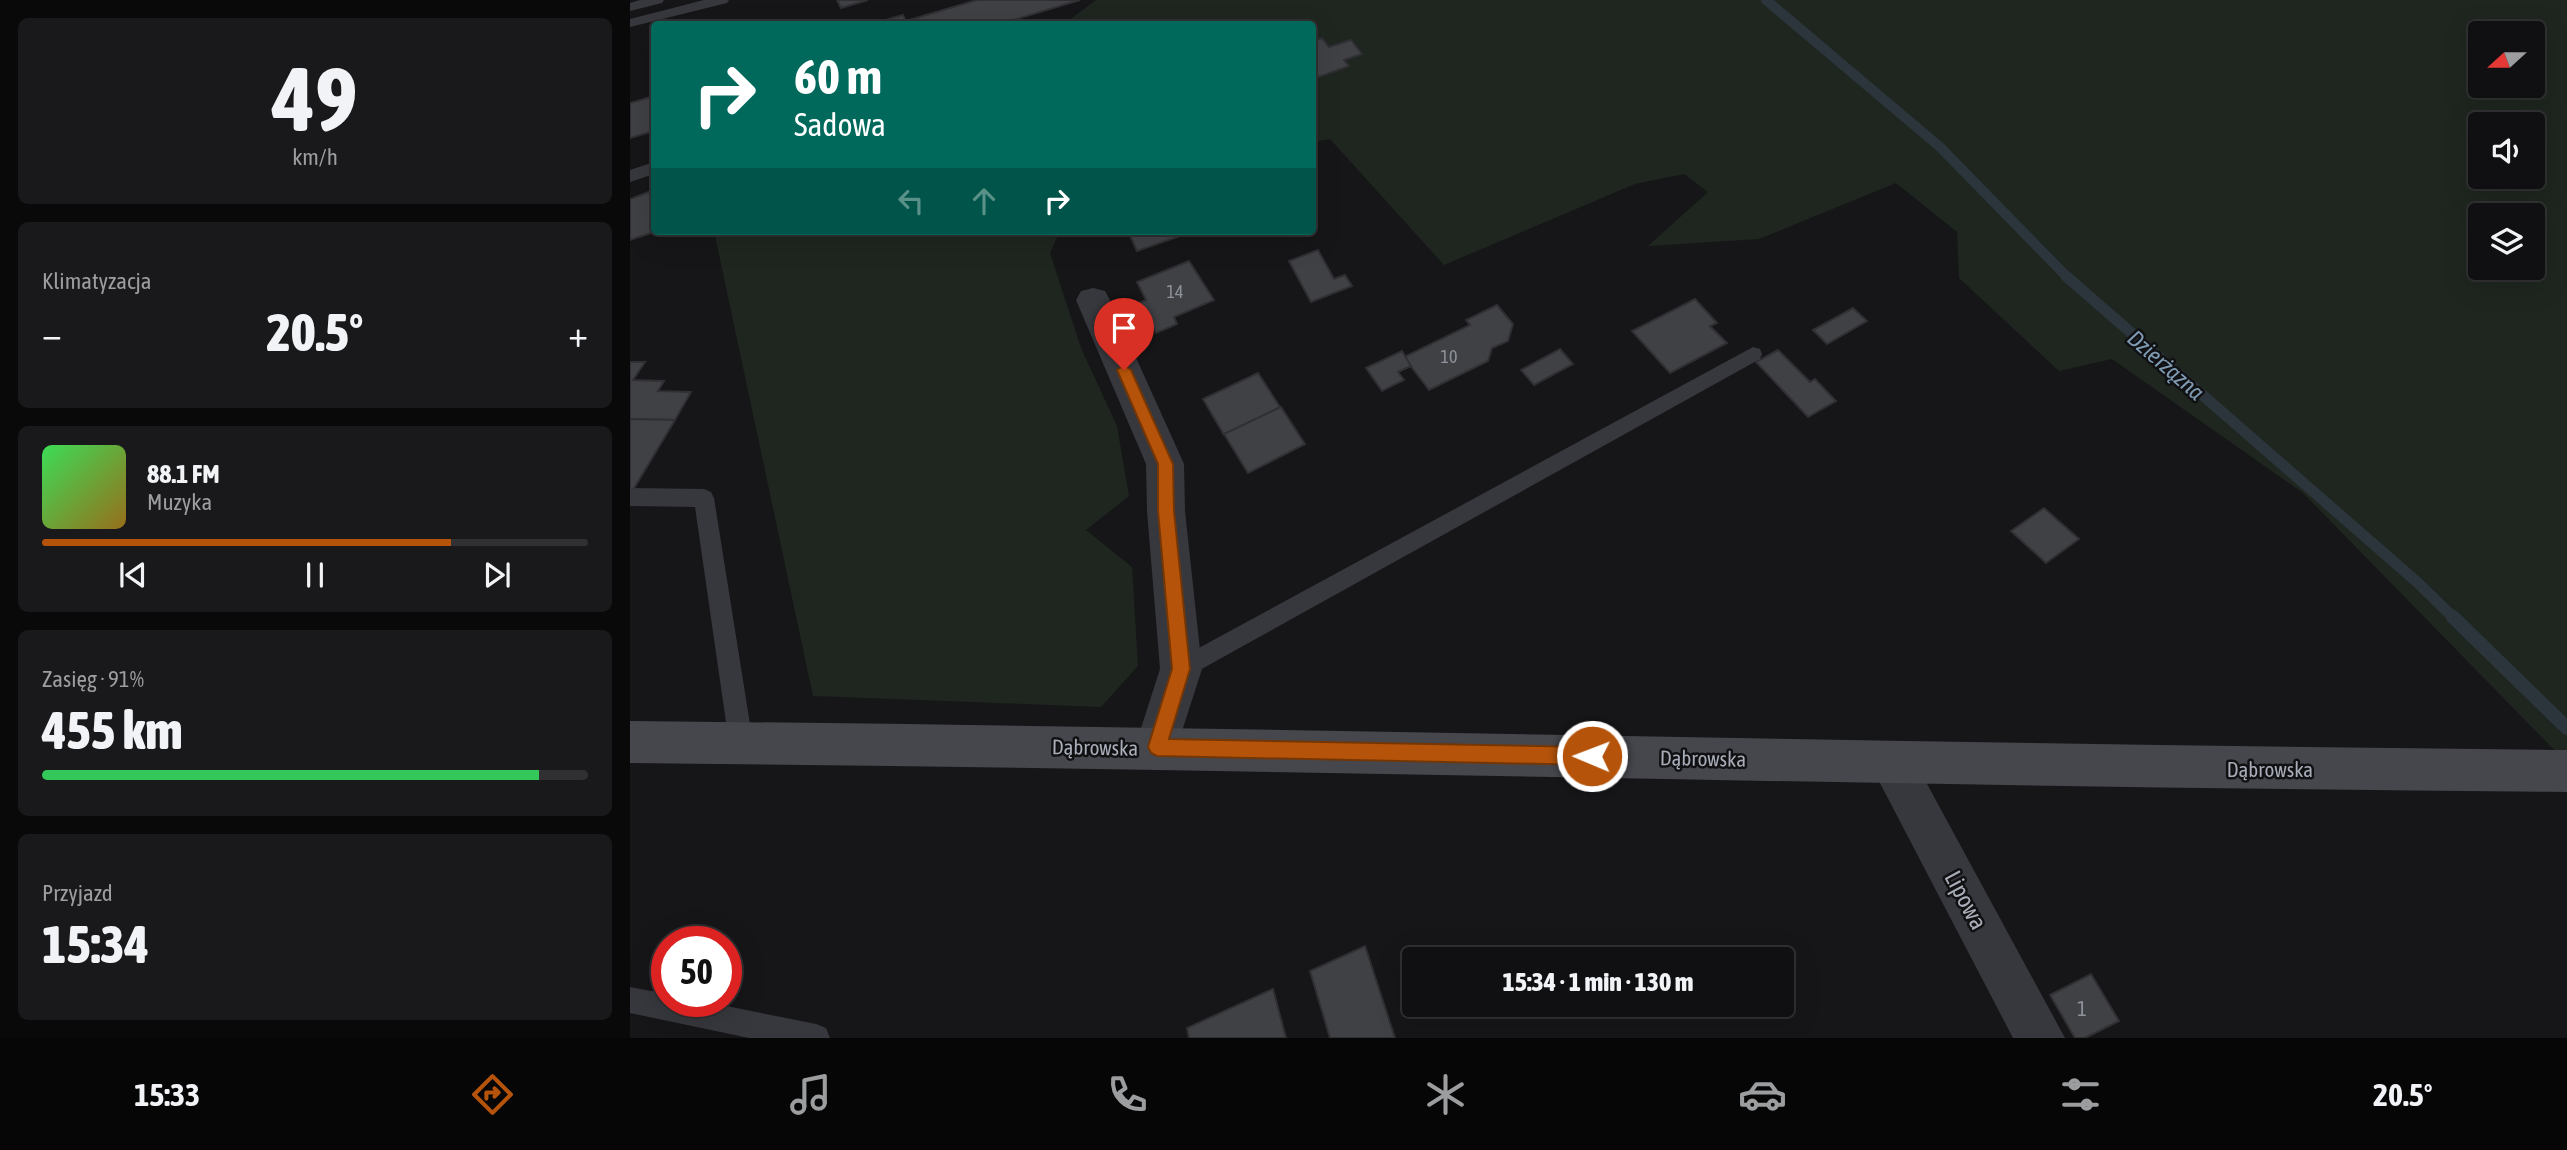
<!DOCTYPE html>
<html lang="pl">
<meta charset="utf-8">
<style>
body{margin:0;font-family:"Asap Condensed",sans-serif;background:#19191b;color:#f1f3f6;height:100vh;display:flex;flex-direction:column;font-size:26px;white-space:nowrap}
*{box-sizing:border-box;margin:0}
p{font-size:23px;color:#9c9d9f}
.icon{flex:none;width:38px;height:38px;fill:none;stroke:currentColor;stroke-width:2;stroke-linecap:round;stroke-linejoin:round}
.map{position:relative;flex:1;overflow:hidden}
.panel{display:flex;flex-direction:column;gap:18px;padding:18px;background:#09090a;width:630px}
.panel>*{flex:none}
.guide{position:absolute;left:21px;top:21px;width:665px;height:214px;border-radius:7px;box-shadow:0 7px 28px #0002,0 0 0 2px #303032;background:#00695c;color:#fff;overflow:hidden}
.needle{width:46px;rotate:249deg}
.tools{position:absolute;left:1838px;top:21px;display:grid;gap:14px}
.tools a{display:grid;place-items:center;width:77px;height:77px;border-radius:7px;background:#101012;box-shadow:0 7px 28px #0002,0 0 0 2px #303032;font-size:35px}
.speed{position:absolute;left:21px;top:926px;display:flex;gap:14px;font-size:35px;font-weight:700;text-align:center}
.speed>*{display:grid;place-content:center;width:91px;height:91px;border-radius:50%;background:#101012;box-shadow:0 7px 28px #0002,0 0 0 2px #303032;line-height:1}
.speed .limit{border:10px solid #d22;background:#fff;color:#111}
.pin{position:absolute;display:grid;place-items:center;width:60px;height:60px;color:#fff;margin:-72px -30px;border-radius:50% 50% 50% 0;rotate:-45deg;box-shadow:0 0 7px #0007}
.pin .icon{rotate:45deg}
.me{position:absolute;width:77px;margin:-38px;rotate:271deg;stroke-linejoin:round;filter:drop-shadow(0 0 5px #0008)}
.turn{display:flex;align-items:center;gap:24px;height:147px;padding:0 28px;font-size:32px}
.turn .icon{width:91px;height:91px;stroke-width:2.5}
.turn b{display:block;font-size:49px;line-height:60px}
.lanes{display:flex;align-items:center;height:66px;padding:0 28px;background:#0003;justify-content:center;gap:35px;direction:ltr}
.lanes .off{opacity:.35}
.big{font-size:52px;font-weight:800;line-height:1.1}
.panel .card{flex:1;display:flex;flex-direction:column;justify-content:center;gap:10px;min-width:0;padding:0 24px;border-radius:10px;background:#19191b}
.panel .dial{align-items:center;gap:0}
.dial b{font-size:91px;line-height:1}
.song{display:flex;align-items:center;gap:21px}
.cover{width:84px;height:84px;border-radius:10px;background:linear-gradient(135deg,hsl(130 70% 55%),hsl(40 70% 35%))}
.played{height:7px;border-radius:4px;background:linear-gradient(90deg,#b45309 75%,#303032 75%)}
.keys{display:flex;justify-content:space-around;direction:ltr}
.heat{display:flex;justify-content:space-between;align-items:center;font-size:38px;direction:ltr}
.charge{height:10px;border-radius:5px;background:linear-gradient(90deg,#34c759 91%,#303032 0)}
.trip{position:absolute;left:772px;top:947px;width:392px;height:70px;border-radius:7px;background:#101012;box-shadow:0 7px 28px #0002,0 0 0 2px #303032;font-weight:800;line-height:70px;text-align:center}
.tab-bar{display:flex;height:112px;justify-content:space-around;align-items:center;background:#060607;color:#9c9d9f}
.tab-bar .icon{width:49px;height:49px}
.tab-bar .current{color:#b45309}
.tab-bar b{font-size:32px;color:#f1f3f6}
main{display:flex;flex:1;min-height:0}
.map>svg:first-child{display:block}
.green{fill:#1e261f;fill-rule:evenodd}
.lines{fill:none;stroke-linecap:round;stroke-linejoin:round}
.stream-far2{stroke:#2c353c;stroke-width:10}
.stream-far1{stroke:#2c353c;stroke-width:11}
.stream{stroke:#2c353c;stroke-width:14}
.building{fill:#404145;stroke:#303034;stroke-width:2}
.lane{fill:#37383d;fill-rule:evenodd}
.street{fill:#37383d;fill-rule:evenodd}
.secondary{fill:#45474d;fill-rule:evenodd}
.route{fill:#b45309;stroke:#753606;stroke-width:2}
.labels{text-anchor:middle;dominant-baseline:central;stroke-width:5;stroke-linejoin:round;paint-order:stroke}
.number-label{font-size:18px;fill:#8e929b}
.street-label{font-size:21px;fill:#a8adb8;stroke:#111113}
.near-number-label{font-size:21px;fill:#8e929b}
.water-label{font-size:23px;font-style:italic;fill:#7f9bb3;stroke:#111113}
.near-street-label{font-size:24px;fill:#a8adb8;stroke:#111113}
</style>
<main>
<section class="panel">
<div class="card dial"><b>49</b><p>km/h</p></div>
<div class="card"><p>Klimatyzacja</p>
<div class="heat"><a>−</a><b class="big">20.5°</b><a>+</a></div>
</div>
<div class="card">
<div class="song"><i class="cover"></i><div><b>88.1 FM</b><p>Muzyka</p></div></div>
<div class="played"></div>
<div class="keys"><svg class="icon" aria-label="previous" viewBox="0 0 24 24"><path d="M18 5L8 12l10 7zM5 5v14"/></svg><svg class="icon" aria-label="pause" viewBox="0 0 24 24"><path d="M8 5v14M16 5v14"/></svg><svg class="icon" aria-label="next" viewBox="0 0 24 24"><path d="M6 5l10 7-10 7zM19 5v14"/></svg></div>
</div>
<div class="card"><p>Zasięg · 91%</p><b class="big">455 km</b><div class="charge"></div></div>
<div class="card"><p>Przyjazd</p><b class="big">15:34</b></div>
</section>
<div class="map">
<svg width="1937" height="1038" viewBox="0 0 1937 1038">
<rect width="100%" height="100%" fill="#161618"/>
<!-- green -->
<g class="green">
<path d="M466,0H1937V763L1673,493L1482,359L1429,371L1329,278L1327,232L1266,183L1129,239L1018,246L1078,192L1054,174L1005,184L814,265L700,139L683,142L682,24H438V21ZM1850,33H1902V86H1850ZM1850,124H1902V177H1850ZM1850,215H1902V268H1850Z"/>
<path d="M84,231H430L420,253L451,348L487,426L499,496L456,530L502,567L508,666L471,707L183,696Z"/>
</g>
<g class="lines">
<!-- stream-far2 -->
<path class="stream-far2" d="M1136,0L1310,147L1438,278"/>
<!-- stream-far1 -->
<path class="stream-far1" d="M1436,276L1787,582L1825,619"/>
<!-- stream -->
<path class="stream" d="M1823,617L1937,728"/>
</g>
<!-- building -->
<g class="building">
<path d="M207,0H238L211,8Z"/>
<path d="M347,0H450L370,24H242L273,15L276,21Z"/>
<path d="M692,38L699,47L721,40L732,54L714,60L719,66L689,77L682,72V42Z"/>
<path d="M24,96V131L0,138V103Z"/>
<path d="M24,190V231H27L0,240V199Z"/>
<path d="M498,231H551L553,235L507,251Z"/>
<path d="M688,250L704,279L715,275L722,286L681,302L659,261Z"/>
<path d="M559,261L584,300L544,317L547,324L526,333L509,303L516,300L507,282Z"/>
<path d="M1065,299L1087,323L1080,326L1097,343L1040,373L1002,331Z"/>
<path d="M867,305L883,324L878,341L862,348L858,361L799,390L774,357L840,325L836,320Z"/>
<path d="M1223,308L1237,321L1197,344L1183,330Z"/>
<path d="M930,349L943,364L904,385L891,370Z"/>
<path d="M1148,350L1180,382L1185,379L1206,401L1178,417L1126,362Z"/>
<path d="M772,351L781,366L768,372L774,380L752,391L736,368Z"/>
<path d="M0,362H15L3,380L34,381L28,391L61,392L45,420L0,419Z"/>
<path d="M628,373L650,407L594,435L573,399Z"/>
<path d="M651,407L675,444L618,473L594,434Z"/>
<path d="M0,419L45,420L0,495Z"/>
<path d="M1414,508L1449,539L1416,563L1381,531Z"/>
<path d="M735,946L765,1038H700L680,971Z"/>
<path d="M1461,974L1489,1021L1455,1038H1445L1420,995Z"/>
<path d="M643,989L656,1038H559L557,1028Z"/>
</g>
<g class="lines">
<!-- lane -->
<g class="lane">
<path d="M10,0H34L32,3L0,11V3Z"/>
<path d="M74,0H99L97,3L0,27V19Z"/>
<path d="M24,162V174L0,182V170Z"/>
<path d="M1123,347L1130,349L1132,354L1130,359L559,676L551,680L543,676L540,669L543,662Z"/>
<path d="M0,488L74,489L81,492L84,498L123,743L119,751L111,754L103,751L99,743L65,507L0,506Z"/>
<path d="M0,987L37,994V1001H71L186,1024L196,1028L200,1038H119L0,1013Z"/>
</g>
<!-- street -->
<g class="street">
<path d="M463,288L475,291L480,300L554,464L555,511L572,669L542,762L527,768L512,762L505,747L530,669L517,511L516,464L446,300L451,291Z"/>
<path d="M1261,741L1277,747L1435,1038H1383L1239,762L1245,747Z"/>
</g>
<!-- secondary -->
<path class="secondary" d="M0,721C646,727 1291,744 1937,750V792C1291,787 646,769 0,763Z"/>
</g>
<!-- route -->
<path class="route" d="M494,365L501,370L543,464L544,511L560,669L539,739L962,747L969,750L971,756L969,762L962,765L527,756L521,753L518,747L542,669L528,511V464L487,370Z"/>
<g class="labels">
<!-- number labels -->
<g class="number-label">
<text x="545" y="291">14</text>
<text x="819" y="356">10</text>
</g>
<!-- street labels -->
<g class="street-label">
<text transform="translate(465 747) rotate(1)">Dąbrowska</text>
<text transform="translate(1073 758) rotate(1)">Dąbrowska</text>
<text x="1640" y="769">Dąbrowska</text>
</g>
<!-- near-number labels -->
<g class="near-number-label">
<text x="1452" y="1008">1</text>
</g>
<!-- water labels -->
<g class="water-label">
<text transform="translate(1536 365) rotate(41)">Dzierżązna</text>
</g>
<!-- near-street labels -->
<g class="near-street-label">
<text transform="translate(1336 900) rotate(62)">Lipowa</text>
</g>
</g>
</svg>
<div class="tools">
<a><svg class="needle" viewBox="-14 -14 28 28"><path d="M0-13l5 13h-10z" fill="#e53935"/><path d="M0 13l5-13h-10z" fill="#9c9d9f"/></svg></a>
<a><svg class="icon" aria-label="sound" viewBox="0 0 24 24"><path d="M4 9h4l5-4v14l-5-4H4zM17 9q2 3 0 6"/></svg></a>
<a><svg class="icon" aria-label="layers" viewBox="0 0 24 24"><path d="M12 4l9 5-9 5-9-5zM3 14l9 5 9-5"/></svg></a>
</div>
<div class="speed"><div class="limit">50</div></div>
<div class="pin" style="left:494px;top:370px;background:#d93025"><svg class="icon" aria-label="arrive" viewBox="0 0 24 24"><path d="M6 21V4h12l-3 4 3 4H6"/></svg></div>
<svg class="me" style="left:962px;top:756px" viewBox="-20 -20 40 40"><circle r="17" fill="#b45309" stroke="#fff" stroke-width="3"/><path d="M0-11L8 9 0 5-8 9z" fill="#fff"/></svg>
<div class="trip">15:34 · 1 min · 130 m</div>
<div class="guide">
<div class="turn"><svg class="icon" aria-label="right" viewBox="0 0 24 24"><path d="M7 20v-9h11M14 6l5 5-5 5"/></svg><div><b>60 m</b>Sadowa</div></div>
<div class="lanes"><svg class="icon off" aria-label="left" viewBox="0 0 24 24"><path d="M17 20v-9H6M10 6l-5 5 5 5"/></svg><svg class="icon off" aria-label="ahead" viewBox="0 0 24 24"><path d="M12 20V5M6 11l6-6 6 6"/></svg><svg class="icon" aria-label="right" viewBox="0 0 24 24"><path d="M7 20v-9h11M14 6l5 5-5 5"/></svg></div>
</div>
</div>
</main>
<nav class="tab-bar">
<b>15:33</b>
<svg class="icon current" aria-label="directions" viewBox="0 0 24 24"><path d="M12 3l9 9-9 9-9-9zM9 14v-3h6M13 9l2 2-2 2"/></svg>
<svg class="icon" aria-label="music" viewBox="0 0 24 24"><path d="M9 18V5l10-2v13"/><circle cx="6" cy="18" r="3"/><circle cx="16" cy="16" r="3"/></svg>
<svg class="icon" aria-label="phone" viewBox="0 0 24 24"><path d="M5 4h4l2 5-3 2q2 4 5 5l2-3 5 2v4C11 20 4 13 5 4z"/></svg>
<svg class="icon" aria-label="climate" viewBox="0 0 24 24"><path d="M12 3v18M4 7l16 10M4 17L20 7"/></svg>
<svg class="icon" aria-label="car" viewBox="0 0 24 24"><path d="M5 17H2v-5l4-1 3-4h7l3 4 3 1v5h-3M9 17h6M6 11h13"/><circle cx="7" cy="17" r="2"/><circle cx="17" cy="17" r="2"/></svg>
<svg class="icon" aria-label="filters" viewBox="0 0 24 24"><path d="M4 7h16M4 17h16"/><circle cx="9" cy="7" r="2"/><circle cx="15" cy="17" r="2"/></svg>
<b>20.5°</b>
</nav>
